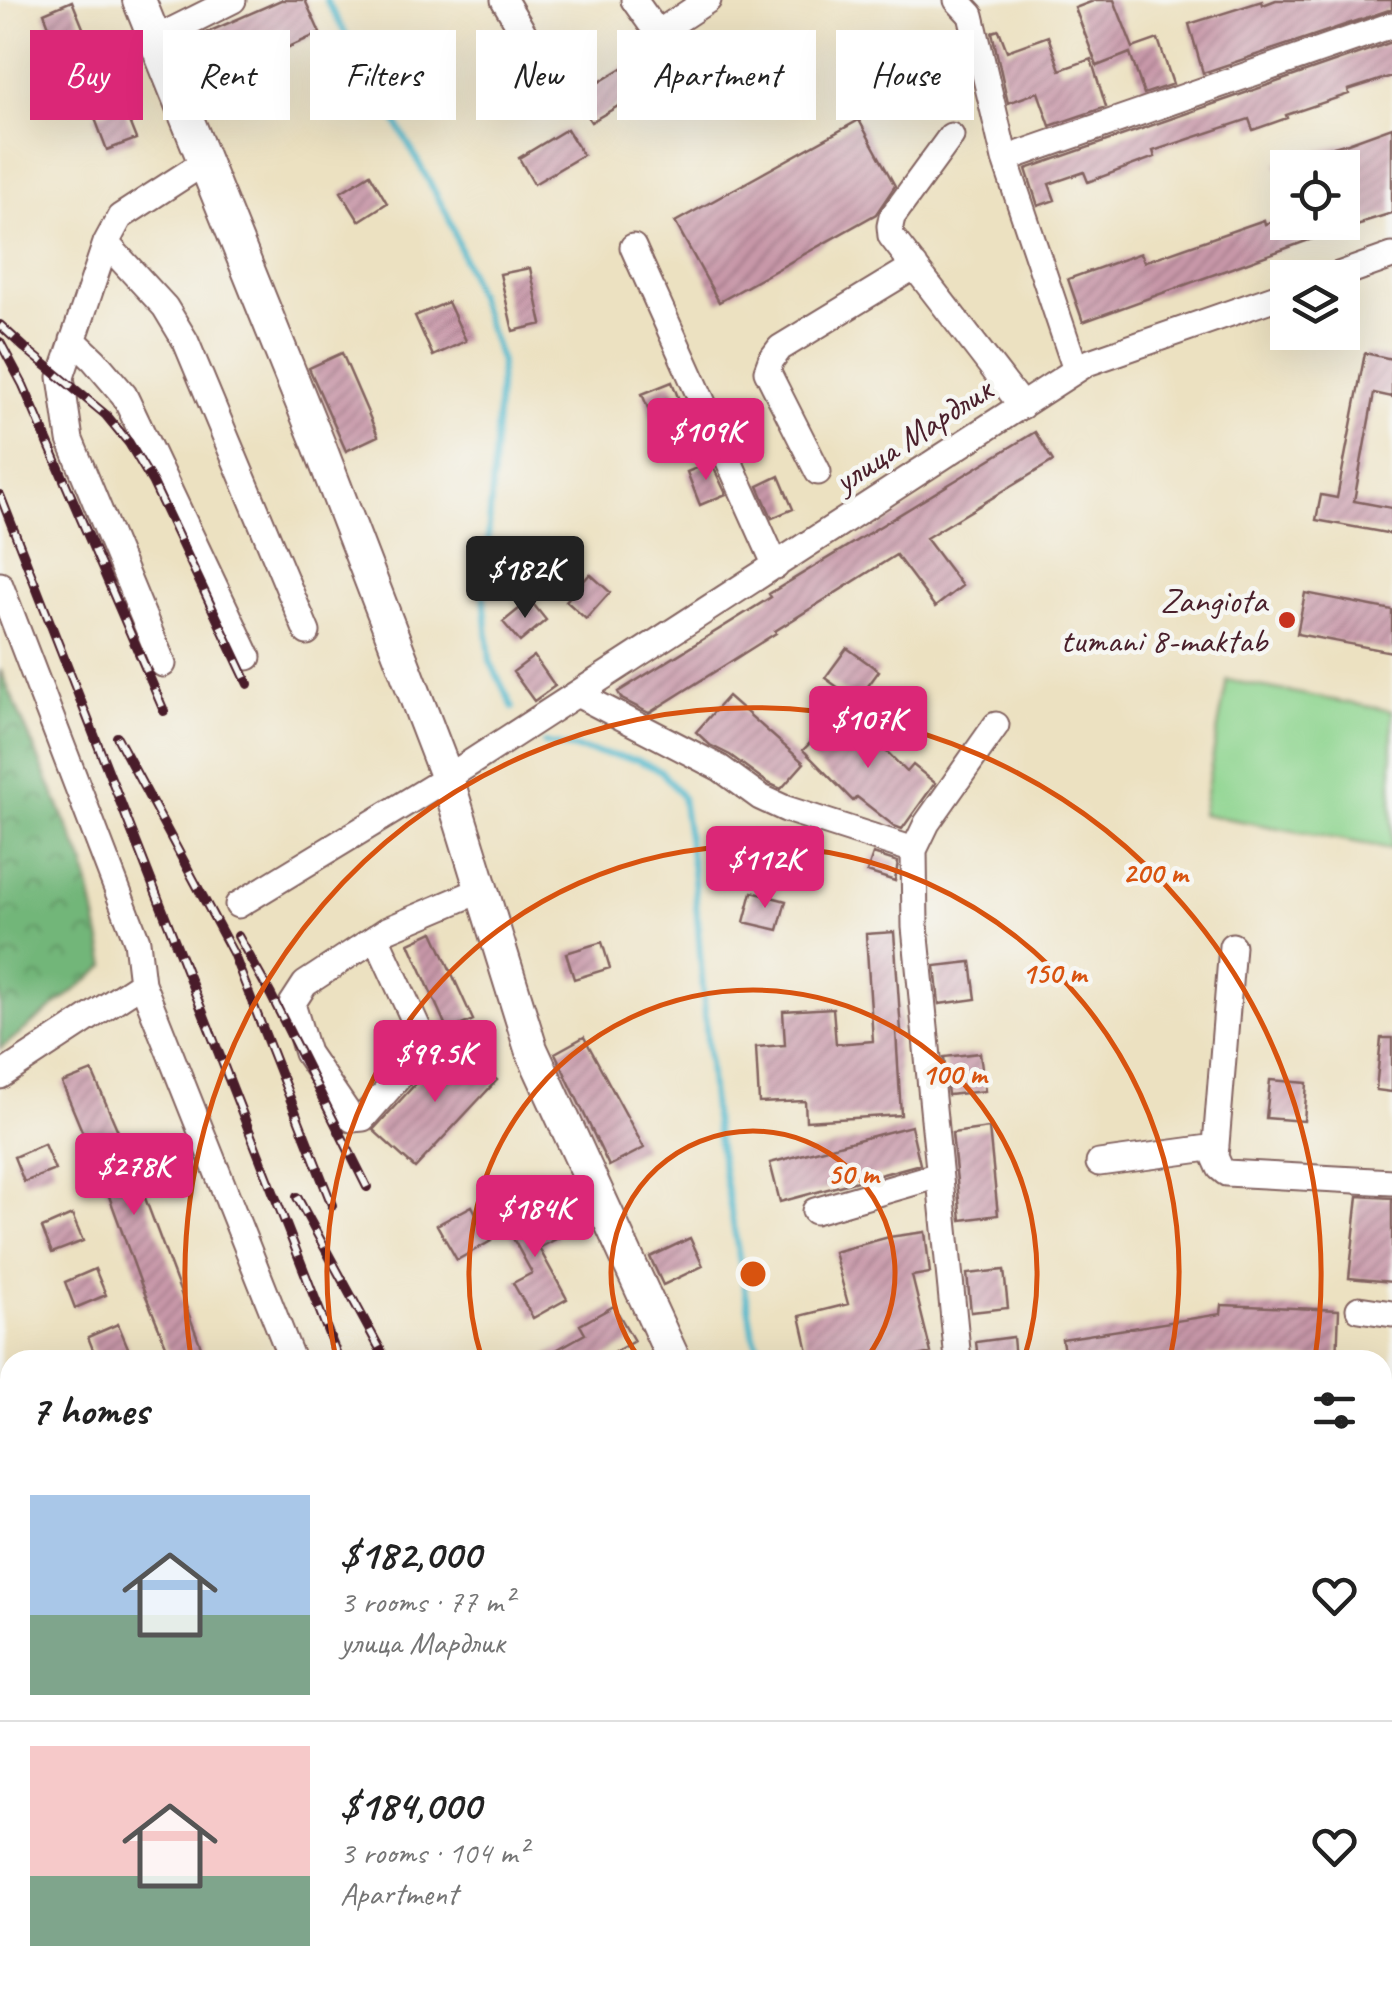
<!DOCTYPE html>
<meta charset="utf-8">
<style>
:root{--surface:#fff;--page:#f6f6f6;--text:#222;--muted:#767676;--line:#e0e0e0;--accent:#db2777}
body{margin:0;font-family:Caveat,sans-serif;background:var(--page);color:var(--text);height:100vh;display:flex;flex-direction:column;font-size:38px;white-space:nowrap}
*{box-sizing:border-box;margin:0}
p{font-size:32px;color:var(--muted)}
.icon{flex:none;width:55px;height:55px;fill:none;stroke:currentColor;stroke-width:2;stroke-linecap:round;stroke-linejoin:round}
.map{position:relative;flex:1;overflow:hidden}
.sheet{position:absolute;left:0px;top:1350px;width:1392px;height:642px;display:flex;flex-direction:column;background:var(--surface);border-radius:30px 30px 0 0;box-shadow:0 10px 40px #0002}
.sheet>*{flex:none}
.hud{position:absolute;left:30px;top:30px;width:1332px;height:90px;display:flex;gap:20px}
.buttons{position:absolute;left:1270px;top:150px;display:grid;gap:20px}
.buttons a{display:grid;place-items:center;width:90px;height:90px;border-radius:0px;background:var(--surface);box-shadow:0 10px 40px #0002;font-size:50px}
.price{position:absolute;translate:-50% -85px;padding:0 22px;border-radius:10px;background:var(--accent);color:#fff;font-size:32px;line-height:65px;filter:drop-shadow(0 2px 5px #0008)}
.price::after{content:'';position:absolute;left:50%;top:60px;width:30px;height:22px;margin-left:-15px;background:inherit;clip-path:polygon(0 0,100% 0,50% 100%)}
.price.current{background:#222;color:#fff}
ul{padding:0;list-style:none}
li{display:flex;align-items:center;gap:30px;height:250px;padding:0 30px}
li+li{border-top:2px solid var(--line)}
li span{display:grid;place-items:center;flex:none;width:280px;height:200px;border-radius:0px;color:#555}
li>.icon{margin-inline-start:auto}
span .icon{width:120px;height:120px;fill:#fffc;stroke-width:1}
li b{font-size:42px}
h2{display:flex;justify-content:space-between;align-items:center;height:120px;padding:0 30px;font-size:42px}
.tag{padding:0 35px;border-radius:0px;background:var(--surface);box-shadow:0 10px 40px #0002;font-size:35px;line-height:90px}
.tag.current{background:var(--accent);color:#fff}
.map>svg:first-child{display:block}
.forest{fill:url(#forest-crowns);stroke:#5e6a52;stroke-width:2.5}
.garden{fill:#8dd48e;stroke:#6c7a5c;stroke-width:2.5}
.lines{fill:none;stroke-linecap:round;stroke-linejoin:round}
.stream{stroke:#4db7cb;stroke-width:6}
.building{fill:url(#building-hatch)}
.minor-casing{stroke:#836360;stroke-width:29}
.major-casing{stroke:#836360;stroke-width:36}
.minor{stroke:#fff;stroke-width:25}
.major{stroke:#fff;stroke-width:32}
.rail-casing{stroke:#4a1f2b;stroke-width:10}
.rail{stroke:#f6f6f2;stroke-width:6;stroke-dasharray:19;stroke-linecap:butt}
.ring{fill:none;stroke:#d8530f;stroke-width:5}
.poi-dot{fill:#c8321e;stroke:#f6f6f2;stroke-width:4}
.labels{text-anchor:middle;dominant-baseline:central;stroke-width:9;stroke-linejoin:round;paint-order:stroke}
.street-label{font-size:35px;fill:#4a1f2b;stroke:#f6f6f2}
.poi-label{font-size:35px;fill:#4a1f2b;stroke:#f6f6f2;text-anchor:end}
.centre{fill:#d8530f;stroke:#f6f6f2;stroke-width:5}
.ring-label{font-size:30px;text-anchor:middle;font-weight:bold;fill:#d8530f;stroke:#f6f6f2;stroke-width:9;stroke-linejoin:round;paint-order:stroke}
</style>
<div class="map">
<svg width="1392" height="1992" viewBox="0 0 1392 1992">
<defs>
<pattern id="forest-crowns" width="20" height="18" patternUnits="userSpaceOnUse" patternTransform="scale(2.5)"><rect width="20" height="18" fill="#72b679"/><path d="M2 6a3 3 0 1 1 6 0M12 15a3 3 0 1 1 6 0" fill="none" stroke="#609363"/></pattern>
<pattern id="building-hatch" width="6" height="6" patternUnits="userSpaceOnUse" patternTransform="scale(2.5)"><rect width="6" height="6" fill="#c898a9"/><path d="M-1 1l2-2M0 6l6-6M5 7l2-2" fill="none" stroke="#a47b8a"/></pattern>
</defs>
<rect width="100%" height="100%" fill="#f6f6f2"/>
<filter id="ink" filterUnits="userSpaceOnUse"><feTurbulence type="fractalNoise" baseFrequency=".01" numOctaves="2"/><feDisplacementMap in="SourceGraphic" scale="20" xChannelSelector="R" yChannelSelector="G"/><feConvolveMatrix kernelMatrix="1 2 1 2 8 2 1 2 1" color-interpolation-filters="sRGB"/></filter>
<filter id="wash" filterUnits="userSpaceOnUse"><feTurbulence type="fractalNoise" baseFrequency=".0048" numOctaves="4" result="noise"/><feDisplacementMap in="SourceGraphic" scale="40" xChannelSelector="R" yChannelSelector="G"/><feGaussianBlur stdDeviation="2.25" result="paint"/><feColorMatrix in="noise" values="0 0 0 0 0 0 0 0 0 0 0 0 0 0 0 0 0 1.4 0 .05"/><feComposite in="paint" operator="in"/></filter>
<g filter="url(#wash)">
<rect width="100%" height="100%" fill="#ece1c1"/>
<path class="forest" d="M0 669 85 866 106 966 0 1049Z"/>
<path class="garden" d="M1227 680 1392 711V849L1202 814Z"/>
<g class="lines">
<path class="stream" d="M326 0 383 98 448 216 501 362 484 595 490 661 513 708
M544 743 637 760 661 771 682 797 694 879 713 1113 753 1334 765 1360
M1000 1982 1005 1992"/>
</g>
<g id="blocks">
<path class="building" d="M281 0H305L320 33 202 86 183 43Z
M1096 0H1114L1133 48 1158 39 1173 84 1144 94 1130 53 1097 66 1075 8Z
M1276 0H1392V9L1203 73 1189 24 1262 1 1263 5Z
M72 1 86 35 57 47 44 13Z
M999 30 1007 51 1048 36 1060 70 1091 59 1106 107 1050 126 1038 92 1008 103 992 32Z
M1392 42V76L1348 90 1349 94 1286 115 1287 118 1253 130 1249 119 1153 151 1155 157 1088 182 1084 172 1049 184 1055 200 1038 206 1026 169Z
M624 67 640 93 591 122 575 97Z
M122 104 136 139 107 150 94 116Z
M859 120 895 186 876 214 719 302 675 222Z
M1392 127V213L1363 222V224L1309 240 1083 322 1068 279 1141 253 1144 262 1264 220 1265 224 1288 216V222H1342V168H1277L1276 163 1348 143Z
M567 129 583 155 534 184 519 158Z
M370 174 387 203 359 221 341 192Z
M530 268 542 324 513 331 500 274Z
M448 302 466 341 433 356 415 316Z
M342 353 378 436 346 451 309 368Z
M1365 353 1392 359V397L1374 393 1354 501 1392 508V534L1316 520 1321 495 1337 498Z
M672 382 685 415 656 427 642 394Z
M749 403 763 436 740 446 725 413Z
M1035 432 1053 461 926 538 962 586 935 607 896 555 775 631 776 633 649 713 622 699 618 692 771 597 769 594Z
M711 462 726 494 700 505 687 472Z
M779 476 793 509 772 518 758 486Z
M590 574 610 592 586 619 566 601Z
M1305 593 1392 610V652L1297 634Z
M530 600 546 620 520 642 503 622Z
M847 648 879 671 857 701 825 678Z
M534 656 555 686 534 701 513 672Z
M728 696 804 763 781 789 768 783 730 755 710 745 696 732Z
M844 709 907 772 913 765 935 783 902 829 894 826 857 797 853 801 803 750Z
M873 854 898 862 895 881 867 872Z
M752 892 786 901 778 930 744 922Z
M433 932 473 1020 448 1031 409 943Z
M894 932 901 1031H896L901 1115 806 1121 805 1101 759 1103 756 1047 785 1045 783 1011 833 1008 836 1044 873 1041 866 934Z
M602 942 610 968 574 979 566 953Z
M971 962 976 999 939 1004 935 966Z
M584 1037 644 1148 609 1166 555 1053Z
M1381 1038H1392V1092L1376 1090Z
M455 1041 497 1080 415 1168 373 1130Z
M980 1053 985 1091 948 1095 944 1057Z
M92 1071 133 1166 206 1360H172L141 1284 109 1196 62 1083Z
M1270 1080 1307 1083 1304 1121 1266 1118Z
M911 1126 920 1164 780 1202 770 1163Z
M989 1128 998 1215 961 1220 952 1133Z
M44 1144 55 1170 24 1182 14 1157Z
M1358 1196 1392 1198V1282L1349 1278Z
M538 1202 558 1238 539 1248 567 1299 533 1318 513 1283 532 1273 504 1222Z
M472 1206 491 1241 457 1260 437 1225Z
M72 1215 83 1241 52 1253 42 1228Z
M925 1232 930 1273 912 1276 931 1353 900 1360H810L800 1316 848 1304 834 1252 889 1237Z
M690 1238 703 1266 663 1285 650 1257Z
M95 1269 106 1295 75 1308 65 1282Z
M1004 1270 1008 1308 971 1312 967 1274Z
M1222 1305 1339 1310 1337 1360 1206 1355 1207 1360H1065L1062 1339 1221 1314Z
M614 1306 634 1341 600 1360H538L585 1334 580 1325Z
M118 1324 129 1350 104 1360H97L88 1337Z
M1013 1337 1015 1360H978L976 1342Z"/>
</g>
</g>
<g filter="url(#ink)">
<use href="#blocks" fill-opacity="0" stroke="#836360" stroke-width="2.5"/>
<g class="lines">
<defs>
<path id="minor" d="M504 0 530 44
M634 0 654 28 661 31 708 0
M957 0 971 15 1005 159 1076 370
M155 39 233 0
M951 136 892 217 890 226 891 236 1022 406
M1005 159 1392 25
M106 243 165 307 186 342 307 632
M633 247 776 566
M1330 278 1392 256
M73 340 94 360 124 395 248 657
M818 472 767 371 771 360 780 348 915 266
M0 585 137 941 142 983 292 1360
M163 664 70 440 61 377 106 243 120 217 205 162
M577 694 720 768 760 797 786 809 914 850
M238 905 447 778 1087 363 1288 293
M376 937 422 1037 420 1053 363 1118 352 1119 307 1053 292 1004 305 984 387 930 481 890
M1232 946 1215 1157 1220 1168 1226 1173 1392 1182
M0 1076 142 983
M1099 1163 1216 1147
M815 1211 939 1175
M1359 1309 1392 1314
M958 1360 915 927 914 850 927 823 996 725
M0 1619 10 1643
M173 1982 188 1992
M529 1982 533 1992
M815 1992 829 1982"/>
<path id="major" d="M139 0 319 445 447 778 531 1049 674 1360
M928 1982 931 1992"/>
</defs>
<use href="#minor" class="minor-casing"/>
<use href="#major" class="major-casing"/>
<use href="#minor" class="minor"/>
<use href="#major" class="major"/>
<defs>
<path id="rail" d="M0 325 25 348 106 415 129 443 153 483 248 684
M0 342 23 385 164 711
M0 495 339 1360
M117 737 233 953 332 1205
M238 936 271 995 367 1187
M297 1197 386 1360
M566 1982 569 1992
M582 1982 586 1992"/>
</defs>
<use href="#rail" class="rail-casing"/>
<use href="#rail" class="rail"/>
</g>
</g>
<g class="ring">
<path d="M640 1359A142 142 0 1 1 866 1359"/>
<path d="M482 1359A284 284 0 1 1 1024 1359"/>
<path d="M336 1359A426 426 0 1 1 1170 1359"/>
<path d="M191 1358A568 568 0 1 1 1315 1358"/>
</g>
<circle class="poi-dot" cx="1287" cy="620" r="10"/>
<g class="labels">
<g class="street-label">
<text transform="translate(913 435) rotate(-33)">улица Мардлик</text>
</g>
<g class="poi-label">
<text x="1267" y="600">Zangiota<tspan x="1267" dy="40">tumani 8-maktab</tspan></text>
</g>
</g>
<circle cx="753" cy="1274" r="15" class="centre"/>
<g class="ring-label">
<text x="1155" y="883">200 m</text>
<text x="1054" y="983">150 m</text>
<text x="954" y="1084">100 m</text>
<text x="853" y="1184">50 m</text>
</g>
</svg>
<div class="buttons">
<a><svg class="icon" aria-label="locate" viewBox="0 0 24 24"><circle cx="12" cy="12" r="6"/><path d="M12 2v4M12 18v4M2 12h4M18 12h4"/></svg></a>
<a><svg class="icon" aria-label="layers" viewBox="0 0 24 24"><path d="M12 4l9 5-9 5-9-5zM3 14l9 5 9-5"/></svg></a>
</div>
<b class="price" style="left:706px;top:483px">$109K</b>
<b class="price current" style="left:525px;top:621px">$182K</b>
<b class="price" style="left:868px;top:771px">$107K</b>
<b class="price" style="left:765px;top:911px">$112K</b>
<b class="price" style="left:435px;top:1105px">$99.5K</b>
<b class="price" style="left:134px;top:1218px">$278K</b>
<b class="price" style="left:535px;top:1260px">$184K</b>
<div class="hud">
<a class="tag current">Buy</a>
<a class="tag">Rent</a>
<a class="tag">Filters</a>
<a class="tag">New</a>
<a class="tag">Apartment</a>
<a class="tag">House</a>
</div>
<section class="sheet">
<h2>7 homes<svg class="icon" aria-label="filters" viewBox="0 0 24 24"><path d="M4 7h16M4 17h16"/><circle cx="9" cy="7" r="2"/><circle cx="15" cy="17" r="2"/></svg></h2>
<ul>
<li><span style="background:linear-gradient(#a9c7e8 60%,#7fa58c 0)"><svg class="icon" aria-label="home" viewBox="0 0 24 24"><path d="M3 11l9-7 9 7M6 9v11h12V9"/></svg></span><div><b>$182,000</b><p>3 rooms · 77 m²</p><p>улица Мардлик</p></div><svg class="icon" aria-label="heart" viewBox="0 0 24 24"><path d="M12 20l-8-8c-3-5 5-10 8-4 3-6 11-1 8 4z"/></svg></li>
<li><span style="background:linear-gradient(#f6c9c9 65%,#7fa58c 0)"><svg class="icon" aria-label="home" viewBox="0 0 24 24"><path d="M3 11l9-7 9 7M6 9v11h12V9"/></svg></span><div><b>$184,000</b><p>3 rooms · 104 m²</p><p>Apartment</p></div><svg class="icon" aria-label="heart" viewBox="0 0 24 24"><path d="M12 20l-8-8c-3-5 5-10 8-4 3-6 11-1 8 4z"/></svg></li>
</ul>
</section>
</div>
